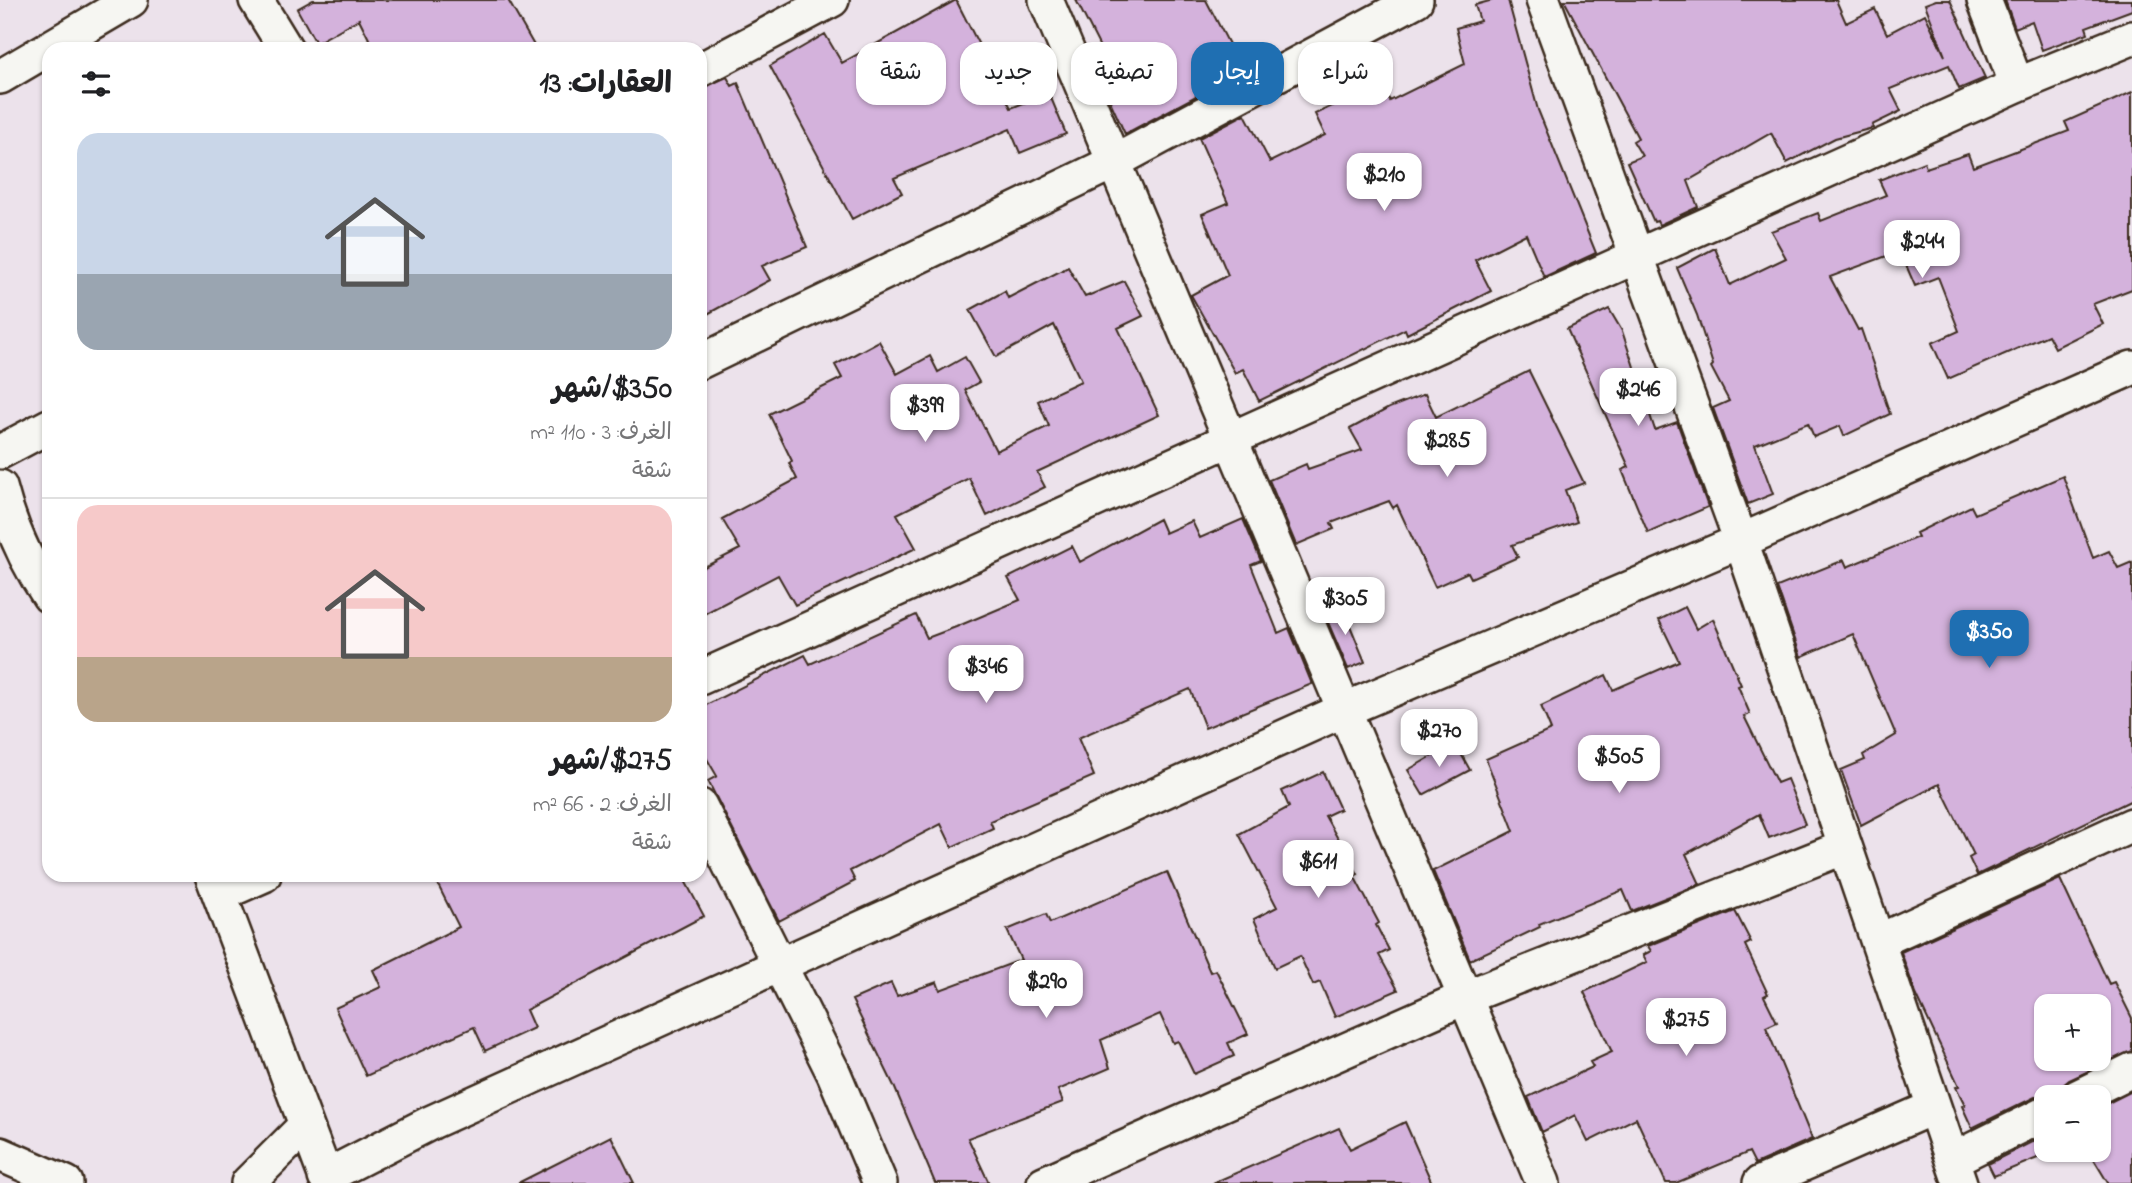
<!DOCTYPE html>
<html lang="ar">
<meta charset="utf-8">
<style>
:root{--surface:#fff;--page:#f6f6f6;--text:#202124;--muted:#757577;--line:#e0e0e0;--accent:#1f6fb2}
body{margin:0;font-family:"Indie Flower","Playpen Sans Arabic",sans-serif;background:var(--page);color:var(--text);direction:rtl;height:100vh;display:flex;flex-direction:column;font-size:26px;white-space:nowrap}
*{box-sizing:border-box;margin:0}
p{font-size:23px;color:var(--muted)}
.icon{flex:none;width:38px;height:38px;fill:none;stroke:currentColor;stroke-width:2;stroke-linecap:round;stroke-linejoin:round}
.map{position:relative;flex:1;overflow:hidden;direction:ltr}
.side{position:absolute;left:42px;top:42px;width:665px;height:840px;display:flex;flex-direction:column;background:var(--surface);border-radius:21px;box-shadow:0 2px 5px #0004;direction:rtl}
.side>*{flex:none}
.banner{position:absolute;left:728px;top:42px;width:665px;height:63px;direction:rtl;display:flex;gap:14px}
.buttons{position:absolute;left:2034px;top:994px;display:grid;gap:14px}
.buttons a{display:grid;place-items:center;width:77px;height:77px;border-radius:14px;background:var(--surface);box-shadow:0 2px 5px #0004;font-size:35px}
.price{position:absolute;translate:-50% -60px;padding:0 16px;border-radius:14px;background:#fff;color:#222;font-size:23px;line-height:46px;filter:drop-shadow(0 2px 4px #0008)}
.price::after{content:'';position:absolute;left:50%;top:42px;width:21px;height:16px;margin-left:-10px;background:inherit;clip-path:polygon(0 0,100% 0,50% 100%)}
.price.selected{background:var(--accent);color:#fff}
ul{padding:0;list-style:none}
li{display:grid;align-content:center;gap:14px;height:371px;padding:0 35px}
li+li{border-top:2px solid var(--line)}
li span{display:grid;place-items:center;height:217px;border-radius:21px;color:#555}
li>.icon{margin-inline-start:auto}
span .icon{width:126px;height:126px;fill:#fffc;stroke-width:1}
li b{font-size:30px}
h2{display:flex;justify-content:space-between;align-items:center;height:84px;padding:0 35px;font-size:30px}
.chip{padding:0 24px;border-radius:21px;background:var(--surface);box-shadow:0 2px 5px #0004;font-size:24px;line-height:63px}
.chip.selected{background:var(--accent);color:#fff}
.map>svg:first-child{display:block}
.building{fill:#d4b2dc;stroke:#3b2a1e;stroke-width:2;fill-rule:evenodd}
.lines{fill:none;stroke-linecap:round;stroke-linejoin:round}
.street-casing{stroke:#3b2a1e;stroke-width:38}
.street{stroke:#f6f6f2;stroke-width:33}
</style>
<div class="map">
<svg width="2132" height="1183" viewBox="0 0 2132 1183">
<rect width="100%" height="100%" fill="#ece2eb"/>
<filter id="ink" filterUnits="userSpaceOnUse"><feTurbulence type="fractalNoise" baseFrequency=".0143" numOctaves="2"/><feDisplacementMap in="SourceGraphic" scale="14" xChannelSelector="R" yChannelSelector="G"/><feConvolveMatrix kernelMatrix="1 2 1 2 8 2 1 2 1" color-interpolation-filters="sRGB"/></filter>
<g filter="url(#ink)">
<path class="building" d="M313 0H508L536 49H374L359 19 316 43 297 9Z
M956 0 1011 108 1049 93 1066 134 1020 153 1010 129 894 178 902 193 852 219 770 66 825 34 842 63Z
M1076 0H1206L1243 71 1125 134 1096 70 1108 63Z
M1493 0H1508L1538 110 1596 253 1544 277 1526 234 1475 260 1491 291 1407 334 1405 329 1259 401 1243 369 1235 373 1191 295 1228 275 1202 214 1228 203 1199 138 1245 114 1270 162 1325 135 1315 114 1381 83 1390 101 1465 64 1456 28 1480 21 1475 5Z
M1564 0H1836L1846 23 1875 9 1887 34 1925 14 1945 56 1925 4 1936 0H1950L1985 78 1959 89 1949 65 1890 89 1901 111 1872 125 1873 128 1835 138 1787 163 1771 133 1688 181 1698 207 1659 225 1657 221 1654 222 1627 162 1642 156 1633 141 1638 138Z
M2005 0H2132V10L2086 27 2088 33 2042 50 2032 21 2015 28Z
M727 77 732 86 738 83 807 247 762 266 770 280 700 318V89Z
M2132 92V289L2093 304 2103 324 2055 348 2048 335 1948 379 1932 343 1959 331 1938 277 1915 286 1900 251 1830 277 1858 330 1861 329 1890 414 1844 436 1840 426 1814 437 1808 423 1755 445 1773 494 1748 504 1713 408 1729 401 1711 367 1713 365 1697 315 1677 268 1715 248 1730 285 1786 258 1771 231 1818 213 1821 221 1886 195 1879 180 1924 162 1926 168 1968 154 1973 167 2069 131 2065 122Z
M1068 267 1085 297 1124 281 1143 316 1118 328 1159 415 1037 472 1045 487 987 516 969 478 897 514 916 548 795 605 778 575 700 616V569L740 549 722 519 797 479 789 463 792 461 769 414 842 378 835 365 879 341 897 374 930 356 938 372 965 357 979 382 965 390 996 451 1049 426 1038 401 1081 381 1054 325 996 357 970 310 1005 291 1008 298Z
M1609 309 1622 331 1655 430 1677 422 1708 507 1648 533 1622 470 1629 467 1567 329Z
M1529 371 1584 483 1565 490 1577 522 1512 545 1518 557 1471 578 1468 572 1435 587 1397 505 1393 508 1389 501 1331 523 1334 529 1296 545 1269 480 1306 464 1308 469 1362 450 1350 429 1389 408 1425 394 1436 417Z
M2063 476 2093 558 2109 551 2118 568 2132 562V800L1977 875 1969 858 1974 855 1939 784 1861 825 1841 770 1865 760 1863 755 1896 735 1853 634 1801 657 1777 587 1844 560 1847 567 1918 537 1916 533 1971 506 1975 514Z
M1159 519 1165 533 1192 521 1200 538 1243 519 1261 561 1251 565 1278 633 1289 628 1312 684 1205 728 1190 689 1078 738 1094 776 990 821 993 828 952 847 941 824 850 871 855 881 779 921 708 781 717 776 700 747V708L805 655 810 664 916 615 927 638 956 627 1020 600 1008 578 1072 546 1080 562Z
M1342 606 1365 662 1348 669 1324 613Z
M1685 607 1696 629 1713 619 1741 685 1738 686 1750 714 1744 716 1777 783 1787 779 1805 824 1769 838 1759 814 1686 854 1700 884 1632 911 1623 890 1539 924 1540 927 1470 960 1433 871 1514 831 1486 759 1551 730 1541 706 1606 675 1613 690 1679 661 1659 620Z
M1455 743 1470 770 1423 795 1408 770Z
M1323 772 1340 809 1325 816 1358 874 1354 876 1379 923 1376 925 1389 950 1379 955 1398 990 1335 1017 1320 982 1313 985 1300 956 1275 968 1254 919 1277 907 1239 834 1289 807 1282 791Z
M1167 872 1210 972 1216 970 1248 1034 1228 1043 1234 1056 1194 1074 1178 1041 1173 1043 1160 1014 1101 1040 1110 1068 1058 1090 1063 1102 968 1138 989 1183H935L894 1086 852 1000 891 983 897 996 937 982 940 990 1021 960 1007 930 1046 914 1050 923Z
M433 875H682L704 916 526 1010 534 1028 485 1051 474 1027 366 1076 335 1008 381 987 373 970 459 927Z
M2060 879 2109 984 2114 982 2132 1018V1051L2069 1080 2061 1087 2058 1097 2048 1094 2037 1096 1972 1128 1962 1106 1965 1105 1956 1087 1959 1086 1916 994 1901 952ZM2046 1006H2098V1059H2046Z
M1735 911 1751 942 1745 945 1768 994 1764 996 1777 1022 1766 1027 1812 1139 1755 1164 1749 1152 1676 1183H1666L1636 1118 1588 1142 1575 1115 1542 1132 1528 1097 1593 1067 1590 1062 1612 1052 1584 992 1647 962 1643 955 1651 951 1648 946Z
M2132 1091V1183H2108L2088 1150H2098V1108Z
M1405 1122 1432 1183H1213L1339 1128 1350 1149Z
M2046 1135V1150H2057L1994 1176 1988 1164Z
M611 1136 634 1183H518Z"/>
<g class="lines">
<defs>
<path id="street" d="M256 0 286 49
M1046 0 1543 1183
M1543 0 1741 541 1960 1183
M1984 0 2017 85
M700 70 832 0
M0 77 131 0
M700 362 1116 161 1416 0
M0 452 49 426
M0 487C10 526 26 562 49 596
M700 678 2017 85 2132 38
M700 806 834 1074 880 1183
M212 875 328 1183
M221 894 264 875
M1879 941 2132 825
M2077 1097 2132 1070
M0 1154 66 1183
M1952 1160 2046 1113
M325 1177 432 1122 1346 709 1741 541 2132 368
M248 1183 304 1127
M1044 1183 1466 997 1845 847
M1760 1183 1934 1107"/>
</defs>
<use href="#street" class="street-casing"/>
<use href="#street" class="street"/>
</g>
</g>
</svg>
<div class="buttons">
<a>+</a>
<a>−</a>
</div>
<b class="price" style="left:1384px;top:213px">$210</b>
<b class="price" style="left:1922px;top:280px">$244</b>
<b class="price" style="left:1638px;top:428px">$246</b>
<b class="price" style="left:925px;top:444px">$399</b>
<b class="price" style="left:1447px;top:479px">$285</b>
<b class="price" style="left:1345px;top:637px">$305</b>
<b class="price selected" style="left:1989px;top:670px">$350</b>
<b class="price" style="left:986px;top:705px">$346</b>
<b class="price" style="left:1439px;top:769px">$270</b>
<b class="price" style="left:1619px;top:795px">$505</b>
<b class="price" style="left:1318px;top:900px">$611</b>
<b class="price" style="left:1046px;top:1020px">$290</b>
<b class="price" style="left:1686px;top:1058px">$275</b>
<div class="banner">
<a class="chip">شراء</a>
<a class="chip selected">إيجار</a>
<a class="chip">تصفية</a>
<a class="chip">جديد</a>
<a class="chip">شقة</a>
</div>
<section class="side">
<h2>العقارات: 13<svg class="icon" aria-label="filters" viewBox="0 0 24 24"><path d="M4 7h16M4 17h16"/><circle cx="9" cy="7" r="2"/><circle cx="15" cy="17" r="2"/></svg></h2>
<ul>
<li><span style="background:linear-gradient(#c9d6e8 65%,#9aa5b1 0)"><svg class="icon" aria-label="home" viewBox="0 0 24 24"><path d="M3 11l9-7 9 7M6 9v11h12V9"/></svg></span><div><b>$350/شهر</b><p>الغرف: 3 · 110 m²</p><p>شقة</p></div></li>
<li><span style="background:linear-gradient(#f6c9c9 70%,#b9a48a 0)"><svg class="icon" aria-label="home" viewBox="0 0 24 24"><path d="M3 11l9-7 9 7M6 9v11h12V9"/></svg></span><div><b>$275/شهر</b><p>الغرف: 2 · 66 m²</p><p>شقة</p></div></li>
</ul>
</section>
</div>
